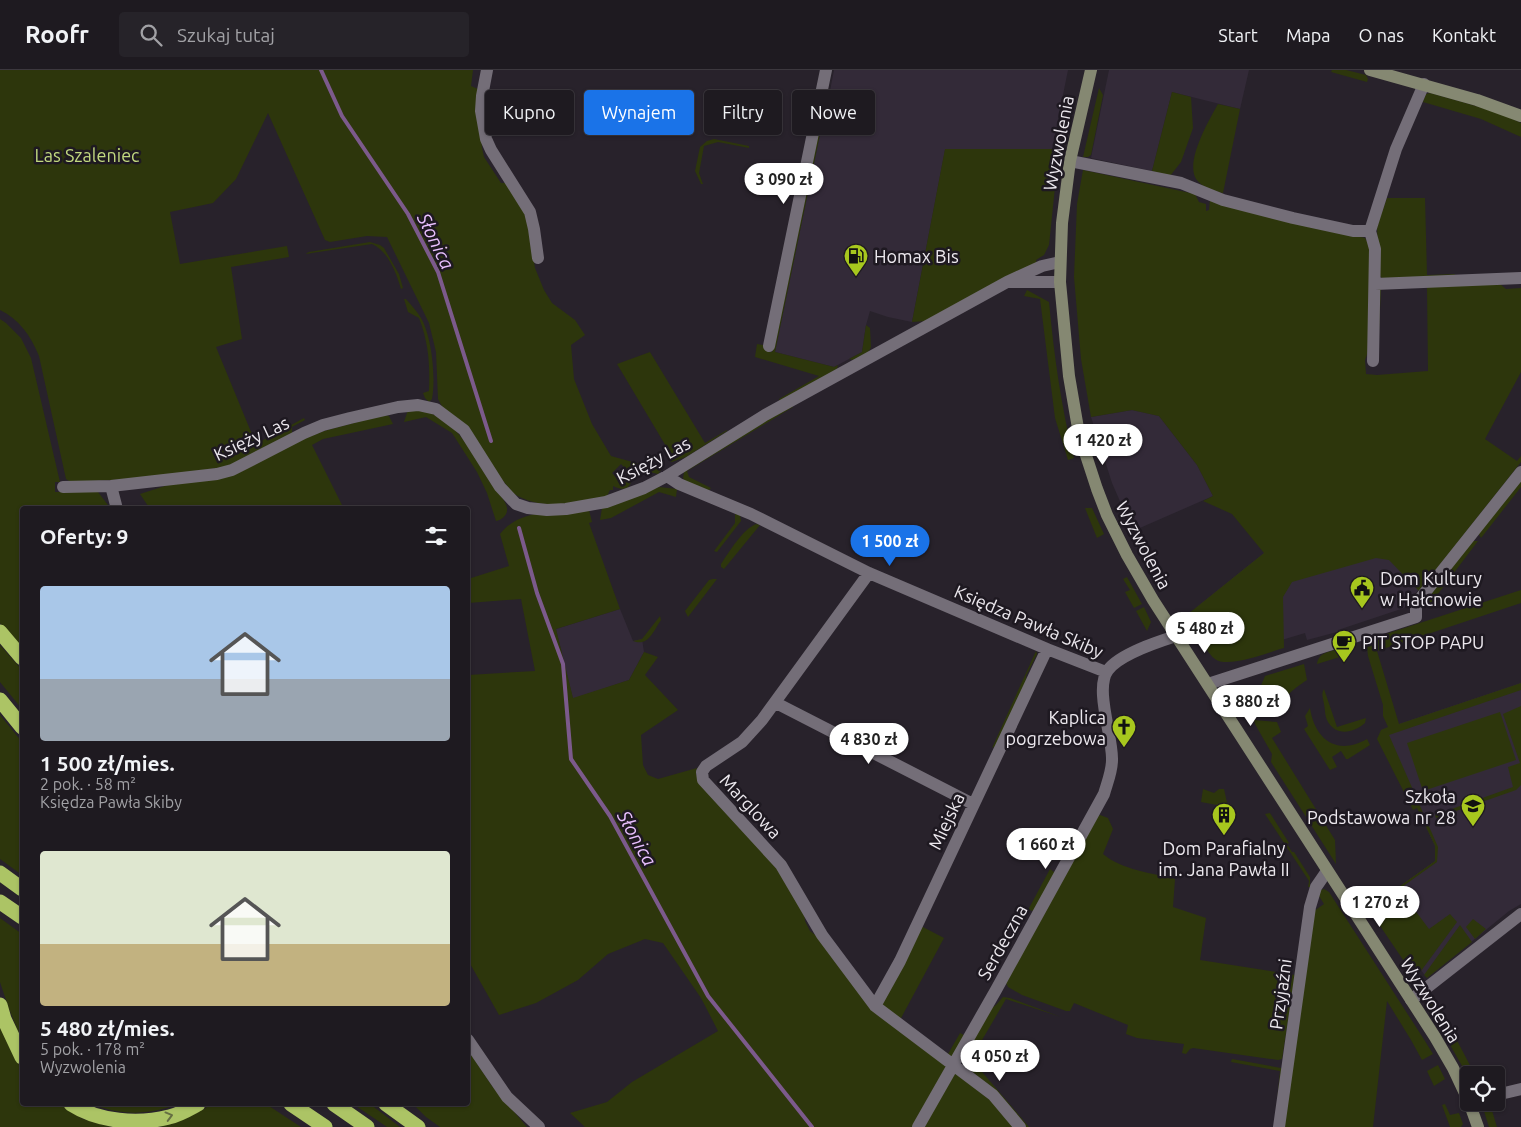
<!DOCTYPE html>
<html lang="pl">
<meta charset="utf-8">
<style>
:root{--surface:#1e1a20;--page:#262329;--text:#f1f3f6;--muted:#a1a1a5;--line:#3c383e;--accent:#1a73e8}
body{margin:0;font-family:Ubuntu,sans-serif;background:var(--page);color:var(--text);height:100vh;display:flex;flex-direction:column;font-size:19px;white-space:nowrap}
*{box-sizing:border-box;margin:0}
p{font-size:16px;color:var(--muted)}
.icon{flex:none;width:28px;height:28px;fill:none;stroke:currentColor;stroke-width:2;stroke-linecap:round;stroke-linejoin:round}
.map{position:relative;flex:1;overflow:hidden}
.details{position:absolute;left:20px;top:436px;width:450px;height:600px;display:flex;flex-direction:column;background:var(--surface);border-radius:5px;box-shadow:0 1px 4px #0004,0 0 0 1px var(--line)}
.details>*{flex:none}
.top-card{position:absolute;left:485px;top:20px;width:475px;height:45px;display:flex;gap:10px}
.controls{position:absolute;left:1460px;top:996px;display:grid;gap:10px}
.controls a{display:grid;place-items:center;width:45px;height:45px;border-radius:5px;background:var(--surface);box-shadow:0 1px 4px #0004,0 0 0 1px var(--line);font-size:25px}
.price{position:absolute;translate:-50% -42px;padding:0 11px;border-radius:18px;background:#fff;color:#222;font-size:16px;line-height:32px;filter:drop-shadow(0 1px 2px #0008)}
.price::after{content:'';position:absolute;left:50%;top:30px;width:15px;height:11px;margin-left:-8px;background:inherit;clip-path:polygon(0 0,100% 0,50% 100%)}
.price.on{background:var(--accent);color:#fff}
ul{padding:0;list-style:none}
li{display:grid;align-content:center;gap:10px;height:265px;padding:0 20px}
li span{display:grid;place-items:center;height:155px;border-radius:5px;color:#555}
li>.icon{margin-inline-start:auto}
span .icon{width:90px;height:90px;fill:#fffc;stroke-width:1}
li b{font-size:21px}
h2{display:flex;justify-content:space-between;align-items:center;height:60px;padding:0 20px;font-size:21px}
.tag{padding:0 18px;border-radius:5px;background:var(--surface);box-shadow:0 1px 4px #0004,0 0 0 1px var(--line);font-size:18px;line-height:45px}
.tag.on{background:var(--accent);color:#fff}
header{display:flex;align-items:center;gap:30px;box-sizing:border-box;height:70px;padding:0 25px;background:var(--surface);border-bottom:1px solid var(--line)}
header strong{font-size:24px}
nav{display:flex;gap:28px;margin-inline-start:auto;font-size:18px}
.search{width:350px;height:45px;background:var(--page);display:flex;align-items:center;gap:12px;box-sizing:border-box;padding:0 18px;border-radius:5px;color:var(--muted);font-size:19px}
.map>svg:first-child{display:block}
.built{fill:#332a38}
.green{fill:#2d360c}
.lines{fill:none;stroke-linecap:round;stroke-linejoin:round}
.stream{stroke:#7c5a8c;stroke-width:4}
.street{stroke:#746e78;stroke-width:12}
.secondary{stroke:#858872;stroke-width:12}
.highway{stroke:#acc465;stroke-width:15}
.oneway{stroke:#656e43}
.labels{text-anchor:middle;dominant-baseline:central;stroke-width:5;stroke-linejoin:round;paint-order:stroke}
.street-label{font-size:18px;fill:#ece8ee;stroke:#1e1921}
.park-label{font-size:18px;fill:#c1d87f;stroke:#1e1921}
.poi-label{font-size:18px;fill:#ece8ee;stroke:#1e1921;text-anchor:start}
.water-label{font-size:19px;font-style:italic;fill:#eac1ff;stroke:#1e1921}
</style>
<header>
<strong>Roofr</strong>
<div class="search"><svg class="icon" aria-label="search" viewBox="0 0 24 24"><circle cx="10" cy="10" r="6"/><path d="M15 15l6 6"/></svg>Szukaj tutaj</div>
<nav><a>Start</a><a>Mapa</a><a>O nas</a><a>Kontakt</a></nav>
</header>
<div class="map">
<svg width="1521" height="1057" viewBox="0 0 1521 1057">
<rect width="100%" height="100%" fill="#28222b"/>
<path class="built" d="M834 0H1068L1052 79 945 80 912 252 888 247 870 241 866 255 862 282 834 297 775 282 825 40 831 34 829 26Z
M1109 0H1249L1240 39 1172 22 1152 101 1091 88Z
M1132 340 1159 346 1197 395 1213 426 1133 461 1112 413 1091 347Z
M1483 438 1404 538 1338 560 1337 562 1307 570 1305 563 1239 583 1198 536 1264 483Z
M620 539 633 571 642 569 644 582 629 610 573 629 556 559Z
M1521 613V834L1509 841 1427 908 1372 836 1435 791V776L1381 660Z"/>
<path class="green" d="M0 0H473L471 16 478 19 482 78 484 87 501 113H506L526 143 535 198 544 220 552 233 575 250 585 265 571 275 574 309 592 354 611 386 661 400 658 404 637 399 630 403 621 394 612 403 620 412 628 405 632 408C630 420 623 421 613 416V420H610L606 428C575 432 541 442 513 423L443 338 438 329 436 282 429 253 387 167 367 166 330 172 325 170 268 43 236 109 213 133 170 142 180 194 287 176 289 187 231 197 242 269 216 277 256 374 304 348 305 350 292 357V363L230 396 151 408 71 412 66 409 39 286C31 266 19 249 0 240Z
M1332 0H1346L1366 5 1368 9 1367 12 1331 2Z
M1099 18 1103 25 1091 85 1088 87H1083Z
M1172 22 1191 27 1193 58 1181 92 1170 106 1152 101Z
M1430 23C1460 32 1493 39 1521 53V67L1481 49 1423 32 1426 24Z
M1218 34 1240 39 1223 123C1212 120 1197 116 1194 104 1189 85 1209 50 1218 34Z
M822 40H825L775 282 834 297 838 295 837 299 780 331 779 329 819 306 755 287 757 274 763 275 769 282H772Z
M714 69 749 76V78L718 72 704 76 699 103 703 114H701L695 101 700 77 707 71Z
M945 79H1052V83L1059 93 1055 117 1049 175 1044 185 1036 190 1037 194 926 251 912 252Z
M1083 100 1195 124 1199 132 1206 134V141L1209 140 1210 129 1291 151 1365 168 1371 178 1372 212 1370 276 1365 290 1366 304 1377 305 1428 301 1427 217 1381 219 1378 281 1376 279 1378 220 1380 216 1500 214 1506 219 1521 218V302L1485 369 1517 391 1521 386V392L1419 521 1389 490 1376 488 1292 512 1283 527 1284 578C1269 582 1228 599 1215 589 1209 585 1204 574 1199 567L1202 564 1191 548 1185 551 1183 548 1264 483 1232 444 1203 431 1213 426 1197 395 1159 346 1132 340 1091 347 1081 289 1074 207 1077 134Z
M1387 128H1425L1427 205 1455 204 1453 207 1382 208 1379 205 1377 156Z
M370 172 380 175 384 178 399 204 403 218 401 219C396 202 388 181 372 174L305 184 309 182Z
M1027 220 1049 232C1054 285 1061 336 1074 388L1068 390 1055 348 1040 229 1024 226Z
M404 229H406C411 235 417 241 421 248 432 267 436 308 432 329L429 332 425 328 423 323 429 321C430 295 429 274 419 248L408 242Z
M0 249 6 253 21 268 31 288 60 412H55V422H98L111 439H22V579L0 553Z
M866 255 870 258 871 277 869 281 854 290 849 289 862 282Z
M650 282 705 373 727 360V361L686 387 672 392 670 391 673 388 617 294Z
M792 335 793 337 687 401 689 407 711 418 708 421 685 411 683 408 684 402Z
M408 340C452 338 470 380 490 412 495 420 506 430 507 438 508 445 502 450 496 451L487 423 477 402 452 363 426 347 404 352Z
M384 345 389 346 393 354 323 369 312 375 344 439H150L140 424 168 415 225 407 306 368 324 361Z
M1521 409V417L1481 468 1478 463Z
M659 417 677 419 676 427 659 422 611 448 600 450 602 438Z
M1085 438H1092L1104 464 1097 468Z
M589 440 592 452 589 453 620 539 556 559 573 628 629 610 644 582 658 587 645 605 678 640 641 665 643 695 648 705 658 709 697 698 696 704 768 783 804 841 805 851 810 861 827 874 870 934 946 994 947 1000 914 1057H585L570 1043 607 1032 632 1012 718 961 701 928 663 873 645 869 608 884 578 910 536 933 499 945 468 890V605L535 601 521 529 468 533V509L509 496 500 464C520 438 559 442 589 440Z
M735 444 740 445 741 451 717 482 714 481 735 453Z
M756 454 760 455 724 499 721 497V494C729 482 743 459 756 454Z
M1472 471H1478L1431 533 1425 535 1424 533Z
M1127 507 1142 534 1134 538 1125 522 1130 520 1123 509Z
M713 509H717L688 547 685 541 709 510Z
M1521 520V533L1377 581 1399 654 1521 613V620L1389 665 1438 777 1437 792 1399 819 1429 859 1450 844 1457 852 1421 901 1412 903 1374 847 1377 842 1372 836 1435 791V776L1417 738 1413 740 1377 669 1381 660 1388 657 1383 646V635L1368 586 1367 577 1369 572 1383 565Z
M1144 537 1151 552 1147 561 1136 541Z
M660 546 661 550C653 562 648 577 633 571L642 569Z
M0 575 22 600V639L0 612Z
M1339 579H1341L1343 586 1317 594C1319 582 1329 582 1339 579Z
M1036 581 1037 584 1026 606 1027 612 997 675 992 678Z
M1304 594 1307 610C1292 620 1281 628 1278 646L1254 642 1257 625 1265 606Z
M1324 619 1337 657 1366 648 1365 653C1354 663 1335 667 1327 650 1325 646 1325 639 1324 634 1323 628 1321 624 1324 619Z
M1521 636V715L1516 720 1436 748 1435 745 1513 717 1508 697 1520 693 1503 644Z
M1310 638C1315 670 1337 686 1367 669L1370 675 1348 689H1346L1341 681 1332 687 1337 697 1330 700 1304 659 1308 656 1305 646Z
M1500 642 1516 690 1423 721 1407 673Z
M0 645 22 672V805L0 789Z
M1254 650 1277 652 1281 662 1272 668 1335 770 1336 794 1271 692 1272 684 1255 654Z
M1203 719 1214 723 1219 719H1224L1228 737 1201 732Z
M979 729H982L921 856 944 868 900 950 948 984 960 963 966 966 956 984 950 988 883 938 881 934Z
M1270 743 1289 773 1287 774 1292 782H1294L1310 807V817H1308L1309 811 1265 744Z
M1100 745 1108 748 1113 759 1103 784C1122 800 1152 803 1175 809L1173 837 1206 848 1200 890 1295 905 1282 989 1278 990 1193 978 1190 979 1186 984 1182 983 1184 974 1137 968 1126 964 1128 955 1074 933 1070 941H1066L1022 925 1008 917 1006 913 1097 747Z
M1050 799 1055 803 1034 841 1028 840Z
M1324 819 1329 822 1425 971 1433 984 1422 990 1411 970 1387 931 1373 1057H1283L1314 841 1324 834 1319 826 1321 820Z
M0 848 22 864V970L9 939 0 912Z
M1473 849 1486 859 1475 869 1466 857Z
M1460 855 1472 872 1427 908 1424 905Z
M1433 925 1448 954 1440 957C1434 947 1425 937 1433 925Z
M1003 927 1010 928 1061 947 1006 929 971 989 1029 1057H1026L989 1015 965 996 961 988 989 940 996 935Z
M0 955 15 989 22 999V1034H59L83 1049 112 1057H0Z
M1449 955 1475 1005H1469V1008L1441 959Z
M468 980 492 1016 527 1057H440L426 1047 413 1034H468Z
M1232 989 1281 998 1282 999 1277 1031 1280 1001 1231 992Z
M1438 995 1445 1009 1434 1016 1427 1001Z
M955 1003 994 1033 1014 1057H922Z
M1496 1032 1490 1034 1497 1057H1489L1483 1038 1487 1033Z
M91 1034H179C147 1045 123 1046 91 1034Z
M211 1034H266L301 1057H160L204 1039Z
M353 1034H370L400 1057H387Z
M1445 1034 1450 1045 1459 1043 1463 1054 1461 1057H1450L1442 1035Z"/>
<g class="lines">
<path class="stream" d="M321 0 342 46 408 144 438 202 491 371
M519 458 537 523 563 594 571 689 610 746 708 926 812 1057"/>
<path class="street" d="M487 0 482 26 481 41 486 69 491 80 530 142 534 159 538 188
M1070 91 1181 113 1223 130 1293 148 1353 161H1370L1396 79 1424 14
M1370 161 1375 179 1373 291
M1009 212H1060
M1375 214 1521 208
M769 276 826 0
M667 406 679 414 751 444 869 503 1047 579 1106 602
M111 416 117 439
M63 417 111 416 217 404 232 400 304 363 323 355 350 348 398 337 418 335 436 339 464 360 500 417 516 434 528 438 547 440 566 439 606 432 644 418 667 406 765 345 1007 212 1042 196 1060 192
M869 503 762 650 742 672 706 696 702 702 703 710 781 795 822 865 875 936 993 1025 1020 1057
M1208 614 1416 547V537L1419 530 1521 402
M776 633 973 734
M1411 930 1521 844
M875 936 900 891 1047 579
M468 970 507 1027 539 1057
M1496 1025 1521 1019
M918 1057 996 920 1104 724C1107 713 1112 702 1112 690 1113 667 1094 618 1108 600 1120 584 1157 572 1176 566
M1279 1057 1310 837 1316 817 1327 801"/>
<path class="secondary" d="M1091 0 1070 91 1062 153 1060 212 1069 306 1079 364 1097 419 1107 445 1127 485 1153 530 1435 967 1453 998 1469 1032
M1370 0 1477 30 1521 46
M1469 1032 1478 1057"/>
<path class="highway" d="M0 562 22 588
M0 630 22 657
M0 803 22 819
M0 832 22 847
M0 935 4 949 22 987
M71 1034C99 1052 138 1055 169 1047 179 1045 189 1039 198 1034
M291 1034 325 1057
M334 1034 367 1057
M386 1034 418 1057"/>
</g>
<defs><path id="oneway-chevron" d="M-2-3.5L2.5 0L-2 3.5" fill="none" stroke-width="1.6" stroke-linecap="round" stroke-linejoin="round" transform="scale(1.25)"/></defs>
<use class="oneway" href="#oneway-chevron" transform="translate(169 1046) rotate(-15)"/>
<defs>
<symbol id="fuel-pin" viewBox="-11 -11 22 30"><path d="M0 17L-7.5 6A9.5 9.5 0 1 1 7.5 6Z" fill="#a7c71e" stroke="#1e1921"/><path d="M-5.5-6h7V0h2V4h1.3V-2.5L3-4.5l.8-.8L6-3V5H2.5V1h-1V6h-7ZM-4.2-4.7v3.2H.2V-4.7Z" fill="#111"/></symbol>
<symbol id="civic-pin" viewBox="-11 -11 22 30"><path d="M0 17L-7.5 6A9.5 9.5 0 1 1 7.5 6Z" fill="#a7c71e" stroke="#1e1921"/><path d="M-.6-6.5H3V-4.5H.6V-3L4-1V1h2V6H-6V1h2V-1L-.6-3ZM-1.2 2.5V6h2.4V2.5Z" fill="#111"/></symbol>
<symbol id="cafe-pin" viewBox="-11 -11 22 30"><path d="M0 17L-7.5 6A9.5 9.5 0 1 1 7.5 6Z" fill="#a7c71e" stroke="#1e1921"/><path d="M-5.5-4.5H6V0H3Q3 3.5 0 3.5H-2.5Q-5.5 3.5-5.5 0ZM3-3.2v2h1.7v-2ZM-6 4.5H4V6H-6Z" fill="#111"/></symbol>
<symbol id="church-pin" viewBox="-11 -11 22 30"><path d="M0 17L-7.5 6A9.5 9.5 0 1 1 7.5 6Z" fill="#a7c71e" stroke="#1e1921"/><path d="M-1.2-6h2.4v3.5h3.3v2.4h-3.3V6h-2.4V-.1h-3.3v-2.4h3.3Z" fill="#111"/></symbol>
<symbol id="school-pin" viewBox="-11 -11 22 30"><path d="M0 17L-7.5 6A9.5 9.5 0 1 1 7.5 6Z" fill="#a7c71e" stroke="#1e1921"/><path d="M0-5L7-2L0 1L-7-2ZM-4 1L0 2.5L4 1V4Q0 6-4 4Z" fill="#111"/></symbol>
<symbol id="building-pin" viewBox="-11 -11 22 30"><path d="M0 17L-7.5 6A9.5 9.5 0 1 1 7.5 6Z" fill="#a7c71e" stroke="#1e1921"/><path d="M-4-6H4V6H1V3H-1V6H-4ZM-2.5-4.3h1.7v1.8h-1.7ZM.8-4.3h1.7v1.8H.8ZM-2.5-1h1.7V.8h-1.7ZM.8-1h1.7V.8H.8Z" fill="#111"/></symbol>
</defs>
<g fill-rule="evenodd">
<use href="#fuel-pin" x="842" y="172" width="28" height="38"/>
<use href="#civic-pin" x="1348" y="504" width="28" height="38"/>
<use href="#cafe-pin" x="1330" y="558" width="28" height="38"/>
<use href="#church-pin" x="1110" y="643" width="28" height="38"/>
<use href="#school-pin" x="1459" y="722" width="28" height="38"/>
<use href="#building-pin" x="1210" y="731" width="28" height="38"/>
</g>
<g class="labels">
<g class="street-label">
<text transform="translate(1058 73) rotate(-79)">Wyzwolenia</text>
<text transform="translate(251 368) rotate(-25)">Księży Las</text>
<text transform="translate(653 390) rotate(-28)">Księży Las</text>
<text transform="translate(1144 475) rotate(62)">Wyzwolenia</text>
<text transform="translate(1029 551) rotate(23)">Księdza Pawła Skiby</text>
<text transform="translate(751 736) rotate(47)">Marglowa</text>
<text transform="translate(946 751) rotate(-65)">Miejska</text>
<text transform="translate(1002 872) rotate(-61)">Serdeczna</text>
<text transform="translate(1280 924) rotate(-82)">Przyjaźni</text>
<text transform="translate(1431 930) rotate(58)">Wyzwolenia</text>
</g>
<g class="park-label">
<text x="87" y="85">Las Szaleniec</text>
</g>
<g class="poi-label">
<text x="874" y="186">Homax Bis</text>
<text x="1380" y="508">Dom Kultury<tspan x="1380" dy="21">w Hałcnowie</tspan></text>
<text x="1362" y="572">PIT STOP PAPU</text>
<text x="1106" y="647" text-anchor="end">Kaplica<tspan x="1106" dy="21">pogrzebowa</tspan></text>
<text x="1456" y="726" text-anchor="end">Szkoła<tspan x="1456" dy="21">Podstawowa nr 28</tspan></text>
<text x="1224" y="778" text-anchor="middle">Dom Parafialny<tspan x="1224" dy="21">im. Jana Pawła II</tspan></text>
</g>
<g class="water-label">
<text transform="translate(436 171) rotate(64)">Słonica</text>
<text transform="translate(637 768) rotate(61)">Słonica</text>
</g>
</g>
</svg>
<div class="controls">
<a><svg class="icon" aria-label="locate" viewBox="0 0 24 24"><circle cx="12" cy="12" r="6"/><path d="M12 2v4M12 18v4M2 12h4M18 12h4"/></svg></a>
</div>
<b class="price" style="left:784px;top:135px">3 090 zł</b>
<b class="price" style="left:1103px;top:396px">1 420 zł</b>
<b class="price on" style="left:890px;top:497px">1 500 zł</b>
<b class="price" style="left:1205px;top:584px">5 480 zł</b>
<b class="price" style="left:1251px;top:657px">3 880 zł</b>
<b class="price" style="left:869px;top:695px">4 830 zł</b>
<b class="price" style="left:1046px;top:800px">1 660 zł</b>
<b class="price" style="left:1380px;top:858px">1 270 zł</b>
<b class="price" style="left:1000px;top:1012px">4 050 zł</b>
<div class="top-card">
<a class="tag">Kupno</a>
<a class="tag on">Wynajem</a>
<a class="tag">Filtry</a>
<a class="tag">Nowe</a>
</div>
<section class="details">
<h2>Oferty: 9<svg class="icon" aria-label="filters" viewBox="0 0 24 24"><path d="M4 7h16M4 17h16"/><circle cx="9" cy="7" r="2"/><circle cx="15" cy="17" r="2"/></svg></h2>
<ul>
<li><span style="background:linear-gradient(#a9c7e8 60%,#9aa5b1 0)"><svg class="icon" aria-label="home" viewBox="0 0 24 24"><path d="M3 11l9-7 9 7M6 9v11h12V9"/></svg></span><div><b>1 500 zł/mies.</b><p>2 pok. · 58 m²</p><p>Księdza Pawła Skiby</p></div></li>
<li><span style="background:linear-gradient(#dfe7d0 60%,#c2b280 0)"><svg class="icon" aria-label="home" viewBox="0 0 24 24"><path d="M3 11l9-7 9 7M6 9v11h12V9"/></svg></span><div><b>5 480 zł/mies.</b><p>5 pok. · 178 m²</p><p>Wyzwolenia</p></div></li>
</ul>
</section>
</div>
